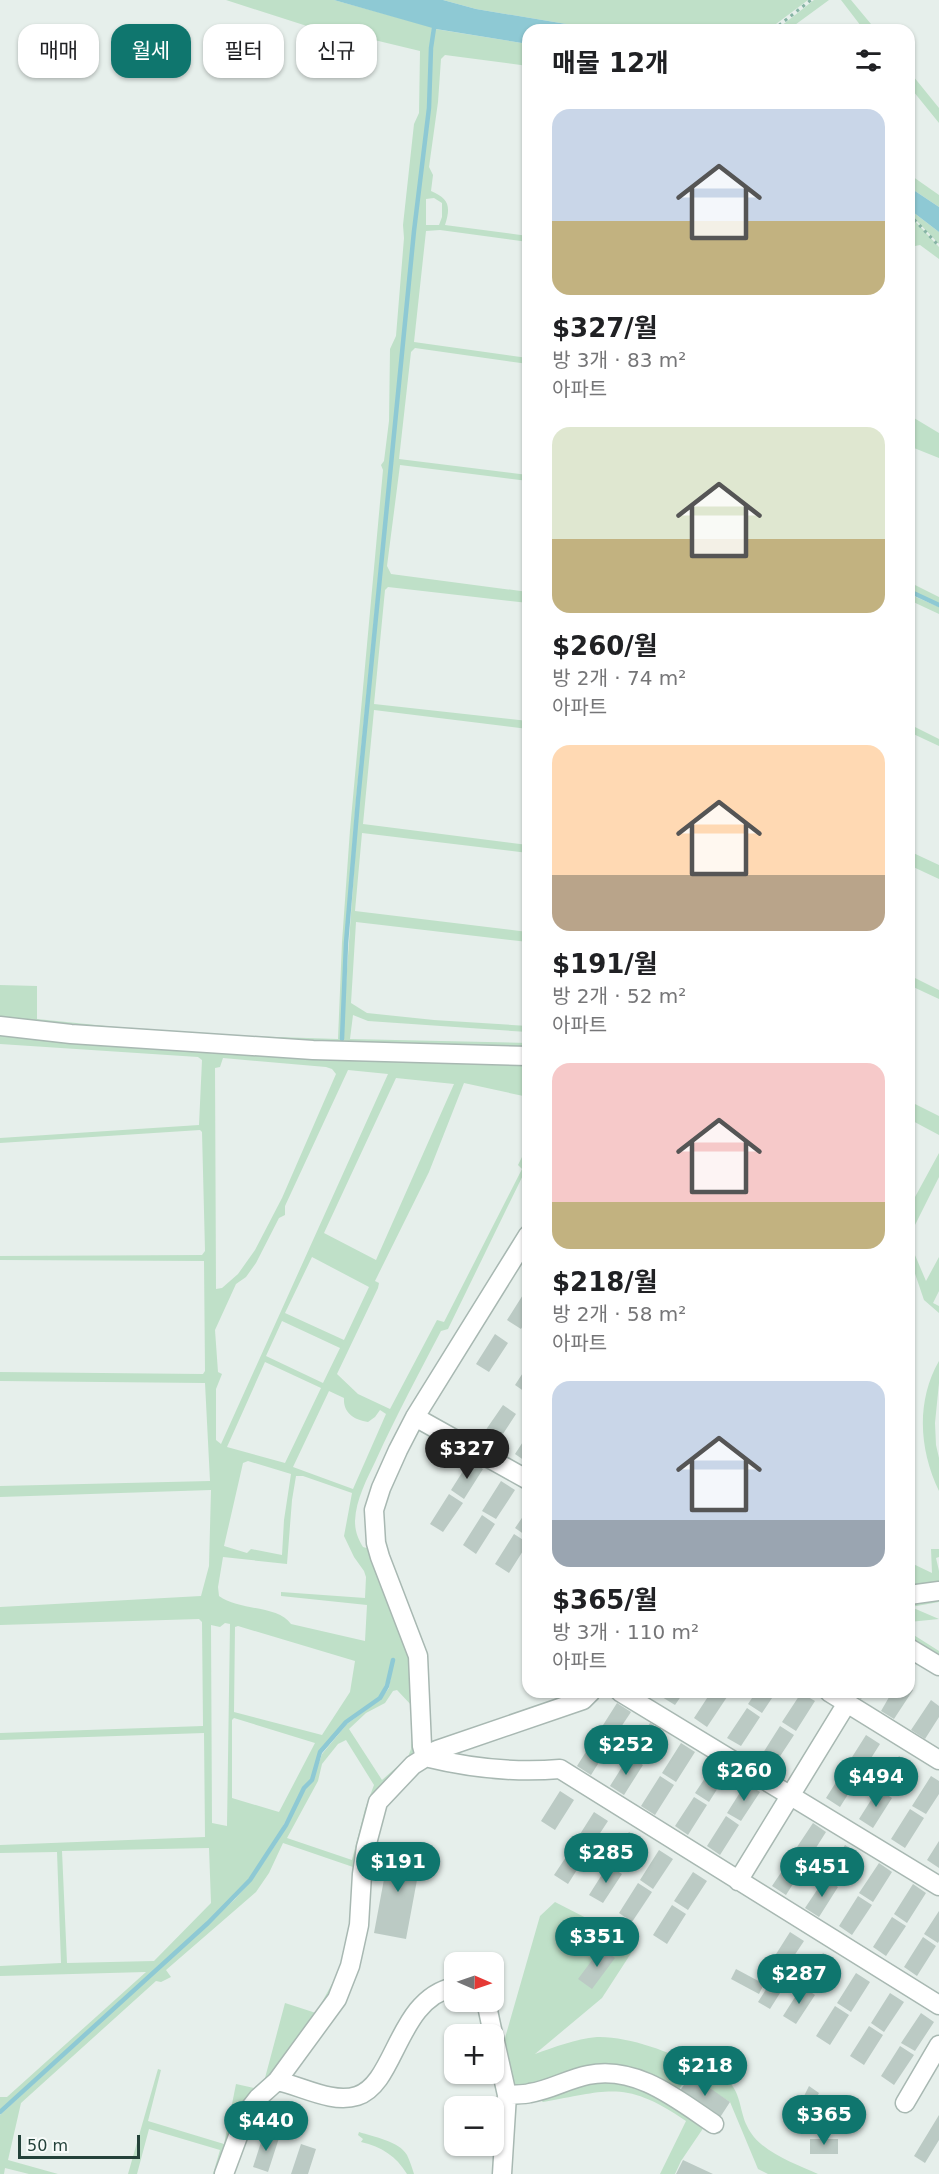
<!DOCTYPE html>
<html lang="ko">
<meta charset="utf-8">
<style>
:root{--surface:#fff;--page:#f6f6f6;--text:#202124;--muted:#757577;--accent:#0f766e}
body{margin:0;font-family:"DejaVu Sans","Noto Sans KR",sans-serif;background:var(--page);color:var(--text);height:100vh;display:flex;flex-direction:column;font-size:22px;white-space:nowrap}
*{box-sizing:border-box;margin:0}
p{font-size:20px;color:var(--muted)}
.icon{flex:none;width:33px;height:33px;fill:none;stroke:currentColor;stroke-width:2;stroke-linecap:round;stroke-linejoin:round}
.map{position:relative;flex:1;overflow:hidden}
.sheet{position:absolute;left:522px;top:24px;width:393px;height:1674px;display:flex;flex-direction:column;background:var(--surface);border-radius:18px;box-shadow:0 2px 4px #0004}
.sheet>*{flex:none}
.banner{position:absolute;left:18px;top:24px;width:414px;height:54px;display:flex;gap:12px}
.needle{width:39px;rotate:92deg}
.tools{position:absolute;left:444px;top:1952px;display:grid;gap:12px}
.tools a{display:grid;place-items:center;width:60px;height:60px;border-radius:12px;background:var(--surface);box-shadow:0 2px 4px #0004;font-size:30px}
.scale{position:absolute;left:18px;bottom:15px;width:122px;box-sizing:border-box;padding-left:6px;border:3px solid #24423a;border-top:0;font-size:16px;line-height:21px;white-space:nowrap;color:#24423a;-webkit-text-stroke:4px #f7fbf9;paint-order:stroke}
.price{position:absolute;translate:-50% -51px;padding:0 14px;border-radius:21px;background:var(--accent);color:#fff;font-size:20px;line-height:39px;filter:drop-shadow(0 2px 3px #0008)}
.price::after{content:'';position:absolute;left:50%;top:36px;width:18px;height:14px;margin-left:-9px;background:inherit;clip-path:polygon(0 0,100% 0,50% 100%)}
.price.selected{background:#222;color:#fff}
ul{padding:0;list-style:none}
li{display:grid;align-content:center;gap:12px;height:318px;padding:0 30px}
li span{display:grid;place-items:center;height:186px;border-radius:18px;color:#555}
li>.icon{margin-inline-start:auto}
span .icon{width:108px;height:108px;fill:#fffc;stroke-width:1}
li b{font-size:26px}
h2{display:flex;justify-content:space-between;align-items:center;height:72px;padding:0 30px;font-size:26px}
.pill{padding:0 21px;border-radius:18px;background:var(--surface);box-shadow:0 2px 4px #0004;font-size:21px;line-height:54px}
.pill.selected{background:var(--accent);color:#fff}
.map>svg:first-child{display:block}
.green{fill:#bfe0c8;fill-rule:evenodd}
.water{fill:#8ec9d4}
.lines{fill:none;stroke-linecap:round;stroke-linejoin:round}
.stream{stroke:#8ec9d4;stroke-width:4.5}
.building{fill:#bbcac4}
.minor-casing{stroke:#a8b8b2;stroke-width:21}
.path{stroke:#86b3a5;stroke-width:3;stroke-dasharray:3 4.5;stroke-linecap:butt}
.minor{stroke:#fff;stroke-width:18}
</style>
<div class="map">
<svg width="939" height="2174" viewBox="0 0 939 2174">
<rect width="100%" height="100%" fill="#e6efeb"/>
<path class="green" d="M226 0H334L432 27 428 108 413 231 356 800 345 943 342 1041 359 800 415 231 430 108 432 48 435 29 528 44V66L445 55 441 59 438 102 429 167 433 175 431 191C449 199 451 206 445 225L528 236V242L440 230 426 231 414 342 528 358V364L415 348 411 352 399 459 528 475V481L400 465 387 566 391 574 528 592V603L388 587 385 590 374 704 528 721V729L374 710 363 824 528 845V853L362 833 355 911 528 932V942L356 922 351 1003 367 1013 434 1020 528 1026V1032L368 1021 353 1015 350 1039 528 1043V1052L342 1045 0 1021V985L37 986V1019L155 1031 243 1036 338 1039 342 942 350 830 383 470 381 465 384 461 389 421 390 349 396 336 404 238 403 225 414 124 419 113 420 51 337 31 310 27ZM434 198 442 203V217L439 225H426V199Z
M443 0H808L768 30H602L476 9Z
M814 0H829L788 30H776Z
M841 0H851L876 30H864Z
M909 71 939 108V123L909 86Z
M909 174 939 195V207L909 187Z
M909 209 939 232V244L909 213Z
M909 217 916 222 939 247V259L920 245 915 246 912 253 909 300Z
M909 415 939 433V458L909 446Z
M909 582 939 597V604L909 590Z
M909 594 939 607V614L909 600Z
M909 724 939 739V746L909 732Z
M909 851 939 865V879L909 865Z
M909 975 939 990V999L909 985Z
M0 1034 528 1065V1097L464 1083 429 1172 375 1281 379 1283 378 1288 337 1374 358 1394 390 1409 437 1320 444 1322 522 1169 518 1165 528 1145V1155L525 1162 527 1167 448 1329 441 1331C419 1373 396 1416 376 1460 367 1479 356 1499 355 1521 355 1531 358 1539 363 1547L374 1550 414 1656 415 1757 385 1783 339 1982 275 2072 221 2174H213L220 2150 149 2129 137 2174H128L158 2069 161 2070 148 2121 224 2144 236 2084 254 2088 265 2078 285 2003 316 2013 339 1971 346 1942 351 1916 353 1867 283 1843 269 1873 256 1892 166 1970 171 1977 161 1982 156 1981 21 2103 8 2160 58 2174H29L5 2168 4 2174H0V2115L235 1899 251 1881 278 1841 305 1789 313 1780 322 1754 347 1724 381 1699 389 1688 394 1659H392L390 1675 379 1697 345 1722 319 1752 311 1779 303 1788 276 1839 249 1879 207 1922 0 2111V2097H7L146 1972 0 1976V1966L61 1963 57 1852 0 1853V1845L205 1837 204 1733 0 1740V1733L203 1726 202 1622 199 1619 0 1625V1607L201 1596 209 1566 211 1490 0 1497V1486L210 1481 205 1383 0 1381V1372L203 1374 205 1371 204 1261 0 1260V1256L202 1255 205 1251 202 1132 200 1130 0 1143V1138L199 1125 202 1060 198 1057 0 1044ZM223 1058 326 1067 332 1069 336 1074 282 1198 255 1250 238 1274 222 1288 216 1289 215 1068 220 1067ZM348 1070 388 1074 221 1444 216 1440V1389L222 1374 218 1372 215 1330 236 1284 246 1277 256 1263 279 1218 285 1215V1206ZM396 1078 454 1084 376 1260 324 1233ZM312 1257 369 1287 344 1340 285 1313ZM282 1321 340 1348 323 1383 266 1356ZM265 1362 321 1388 285 1463 227 1447ZM329 1391 344 1398C343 1413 354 1420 368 1422L375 1417 380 1410 386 1414 353 1489 293 1467ZM248 1461 291 1474 284 1520 282 1555 251 1549 247 1553 224 1546 243 1463ZM296 1476H303L352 1493 344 1536 354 1557 364 1571 366 1577 365 1598 281 1592V1596L367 1605 365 1641 291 1624C278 1605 239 1611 219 1596L218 1587 223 1557 287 1564 292 1500ZM225 1623 230 1624 227 1826 212 1823 211 1625 220 1627ZM238 1626 355 1661 350 1692 322 1735 234 1712 235 1627ZM397 1690 413 1707 411 1749 408 1757 382 1780 349 1729 366 1713 385 1703 393 1691ZM234 1718 315 1743 279 1812 232 1798V1720ZM346 1740 374 1785 365 1809 352 1860 287 1838 318 1781 322 1764 338 1744ZM209 1848 211 1903 154 1961 67 1963 62 1851Z
M909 1101 939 1116V1135L909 1119Z
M939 1153V1177L909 1237V1208Z
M909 1241 926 1281 939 1257V1291L933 1303 939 1306V1313L924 1300 909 1256Z
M939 1361V1383L935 1423 936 1445 939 1458V1491C919 1450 916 1401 939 1361Z
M931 1549H939V1557L936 1558 939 1571V1587L909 1592V1562L932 1573Z
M939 1594V1602L911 1607 939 1619 909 1622V1600Z
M909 1632 939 1651V1661L909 1643Z
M555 1902 637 1944 602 1998 535 2054C555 2047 575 2039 597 2037 628 2036 670 2052 698 2066 708 2071 723 2075 730 2083 741 2095 740 2112 747 2126 759 2152 794 2163 818 2174H768L758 2169 730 2102 688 2075 677 2093 649 2077 518 2087 510 2083 501 2052 540 1916Z
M614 2079 654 2092 704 2127 681 2161 675 2174H660L686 2121C626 2080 610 2090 543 2102L535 2096Z
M359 2132C374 2137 399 2141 407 2155 410 2161 412 2168 414 2174H407C396 2156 382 2147 361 2142L363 2139 358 2135Z"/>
<path class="water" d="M334 0H443L476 9 602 30H528V44L436 29Z
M909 187 939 207V232L909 209Z"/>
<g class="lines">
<path class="stream" d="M909 591 939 605
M342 1039 346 943 358 800 414 231 429 108 431 48 434 28
M0 2112 208 1923 250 1880 286 1825 304 1788 312 1780 320 1752 346 1722 380 1698 387 1686 393 1660"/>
</g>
<path class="building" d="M526 1290 528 1318 521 1329 507 1320Z
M495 1334 508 1343 489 1372 476 1364Z
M528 1365V1394L515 1385Z
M503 1405 516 1414 497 1443 483 1434Z
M528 1434V1463L515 1454Z
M470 1460 483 1469 464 1499 451 1490Z
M501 1481 515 1490 496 1519 482 1511Z
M449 1494 463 1503 443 1532 430 1524Z
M528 1509V1537L515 1528Z
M482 1515 495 1524 476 1554 463 1545Z
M514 1534 528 1543 509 1573 495 1564Z
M909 1687 913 1690 894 1719 881 1711 892 1692H909Z
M665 1692H684L675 1705 662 1697Z
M711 1692H718L727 1697 707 1727 694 1718Z
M756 1692H776L762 1713 748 1704Z
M850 1692H866L861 1699Z
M801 1693 815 1701 796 1731 782 1722Z
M931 1700 939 1706V1717L925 1739 911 1730Z
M617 1703 631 1712 611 1742 598 1733Z
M747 1708 760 1717 741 1746 727 1738Z
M650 1723 664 1732 645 1762 631 1753Z
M780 1726 794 1735 775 1764 761 1756Z
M866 1735 880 1744 861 1774 847 1765Z
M596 1736 610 1745 591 1775 577 1766Z
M681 1743 695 1752 676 1782 662 1773Z
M629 1756 643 1765 624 1795 610 1786Z
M899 1756 913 1765 894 1795 880 1786Z
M715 1763 728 1772 709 1802 695 1793Z
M845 1768 859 1777 840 1807 826 1798Z
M660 1776 674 1785 655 1815 641 1806Z
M931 1776 939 1781V1794L926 1814 912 1806Z
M746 1783 760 1792 741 1821 727 1813Z
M878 1789 892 1798 873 1828 859 1819Z
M560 1791 574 1800 555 1830 541 1821Z
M694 1797 707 1805 688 1835 675 1826Z
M910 1809 924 1818 905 1848 891 1839Z
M594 1812 608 1821 589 1850 575 1842Z
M726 1816 739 1825 720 1855 707 1846Z
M813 1823 826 1832 807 1862 793 1853Z
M629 1832 643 1840 624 1870 610 1861Z
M939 1841V1868L927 1860Z
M574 1845 587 1854 568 1884 554 1875Z
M845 1845 859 1854 840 1884 826 1875Z
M390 1847 422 1853 406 1939 374 1933Z
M659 1850 673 1859 653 1889 640 1880Z
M792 1856 805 1865 786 1895 772 1886Z
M879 1863 892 1872 873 1902 859 1893Z
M608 1865 622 1874 603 1903 589 1895Z
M693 1872 707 1881 688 1910 674 1901Z
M825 1878 838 1887 819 1917 805 1908Z
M638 1883 652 1892 632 1922 619 1913Z
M913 1884 926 1893 907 1923 894 1914Z
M858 1896 872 1905 852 1935 839 1926Z
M672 1905 686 1914 667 1944 653 1935Z
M939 1911V1941L938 1943 924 1934Z
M892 1917 906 1926 886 1956 873 1947Z
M790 1932 804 1941 784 1971 771 1962Z
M923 1937 936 1946 917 1976 904 1967Z
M601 1948 615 1958 592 1989 578 1979Z
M823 1953 836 1961 817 1991 803 1982Z
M736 1969 764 1984 759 1994 731 1979Z
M856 1973 870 1982 851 2012 837 2003Z
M775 1975 787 1982 770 2009 758 2002Z
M802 1986 815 1995 796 2024 783 2016Z
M890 1993 904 2002 884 2032 871 2023Z
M835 2006 849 2015 830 2045 816 2036Z
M921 2013 934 2022 915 2051 901 2043Z
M869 2026 883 2035 864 2065 850 2056Z
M900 2046 914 2055 894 2085 881 2076Z
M691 2075 730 2102 719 2119 679 2092Z
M809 2086 819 2093 814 2102 804 2096Z
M939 2115V2140L925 2163 914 2156Z
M264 2133 279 2138 268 2172 253 2167Z
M810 2139H838V2154H810Z
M301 2144 316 2149 308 2174H291Z
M683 2160 713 2174H676Z"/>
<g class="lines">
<defs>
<path id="minor" d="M0 1026 71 1034 313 1050 528 1056
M528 1235 415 1417 398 1450 381 1488 374 1510 376 1543 380 1557 418 1656 422 1746 425 1757C470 1768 515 1773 560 1769L939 2005
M415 1417 528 1480
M909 1595 939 1591
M909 1648 939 1666
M620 1692 939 1886
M829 1692 939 1760
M738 1881 847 1703
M486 2001 493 2034
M494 2037 507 2095 502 2174
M277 2081C302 2086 332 2104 357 2096 396 2084 397 1999 454 1987
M507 2095C514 2094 523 2095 530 2093 550 2090 568 2079 588 2075 636 2065 677 2099 714 2124
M905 2103 939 2045
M224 2174 247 2112 258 2098 277 2081 337 1999 350 1966 354 1948 359 1925 362 1874 366 1847 378 1802 413 1765 437 1750 583 1700 591 1692"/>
</defs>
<use href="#minor" class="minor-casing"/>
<path class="path" d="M773 30 811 0
M909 214 939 246"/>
<use href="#minor" class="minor"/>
</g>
</svg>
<div class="tools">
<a><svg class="needle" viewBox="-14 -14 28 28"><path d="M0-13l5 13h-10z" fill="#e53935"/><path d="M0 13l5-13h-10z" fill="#757577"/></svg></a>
<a>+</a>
<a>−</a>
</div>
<div class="scale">50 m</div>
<b class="price selected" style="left:467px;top:1480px">$327</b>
<b class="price" style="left:626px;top:1776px">$252</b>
<b class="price" style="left:744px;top:1802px">$260</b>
<b class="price" style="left:876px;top:1808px">$494</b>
<b class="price" style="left:606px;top:1884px">$285</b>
<b class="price" style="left:398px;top:1893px">$191</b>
<b class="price" style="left:822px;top:1898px">$451</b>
<b class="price" style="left:597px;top:1968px">$351</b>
<b class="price" style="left:799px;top:2005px">$287</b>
<b class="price" style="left:705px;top:2097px">$218</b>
<b class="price" style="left:824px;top:2146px">$365</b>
<b class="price" style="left:266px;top:2152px">$440</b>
<div class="banner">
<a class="pill">매매</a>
<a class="pill selected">월세</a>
<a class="pill">필터</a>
<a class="pill">신규</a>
</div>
<section class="sheet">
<h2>매물 12개<svg class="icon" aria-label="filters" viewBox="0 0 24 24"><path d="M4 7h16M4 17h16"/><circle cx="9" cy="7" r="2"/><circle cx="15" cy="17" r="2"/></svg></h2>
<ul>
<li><span style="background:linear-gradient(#c9d6e8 60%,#c2b280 0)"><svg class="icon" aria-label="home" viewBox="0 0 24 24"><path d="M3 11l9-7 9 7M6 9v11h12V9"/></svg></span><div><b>$327/월</b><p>방 3개 · 83 m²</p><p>아파트</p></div></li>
<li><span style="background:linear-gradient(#dfe7d0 60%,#c2b280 0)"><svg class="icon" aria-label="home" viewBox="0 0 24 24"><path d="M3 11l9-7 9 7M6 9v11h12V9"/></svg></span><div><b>$260/월</b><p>방 2개 · 74 m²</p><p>아파트</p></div></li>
<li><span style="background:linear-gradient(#ffd9b3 70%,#b9a48a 0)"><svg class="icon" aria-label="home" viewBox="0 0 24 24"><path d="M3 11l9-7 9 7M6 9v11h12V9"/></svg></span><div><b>$191/월</b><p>방 2개 · 52 m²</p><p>아파트</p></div></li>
<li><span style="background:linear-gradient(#f6c9c9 75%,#c2b280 0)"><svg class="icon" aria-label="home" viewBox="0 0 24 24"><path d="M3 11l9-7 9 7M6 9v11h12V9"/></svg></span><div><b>$218/월</b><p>방 2개 · 58 m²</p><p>아파트</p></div></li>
<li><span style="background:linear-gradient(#c9d6e8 75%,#9aa5b1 0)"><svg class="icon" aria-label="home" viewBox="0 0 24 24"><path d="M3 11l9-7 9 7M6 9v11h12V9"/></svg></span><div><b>$365/월</b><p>방 3개 · 110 m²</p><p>아파트</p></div></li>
</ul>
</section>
</div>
